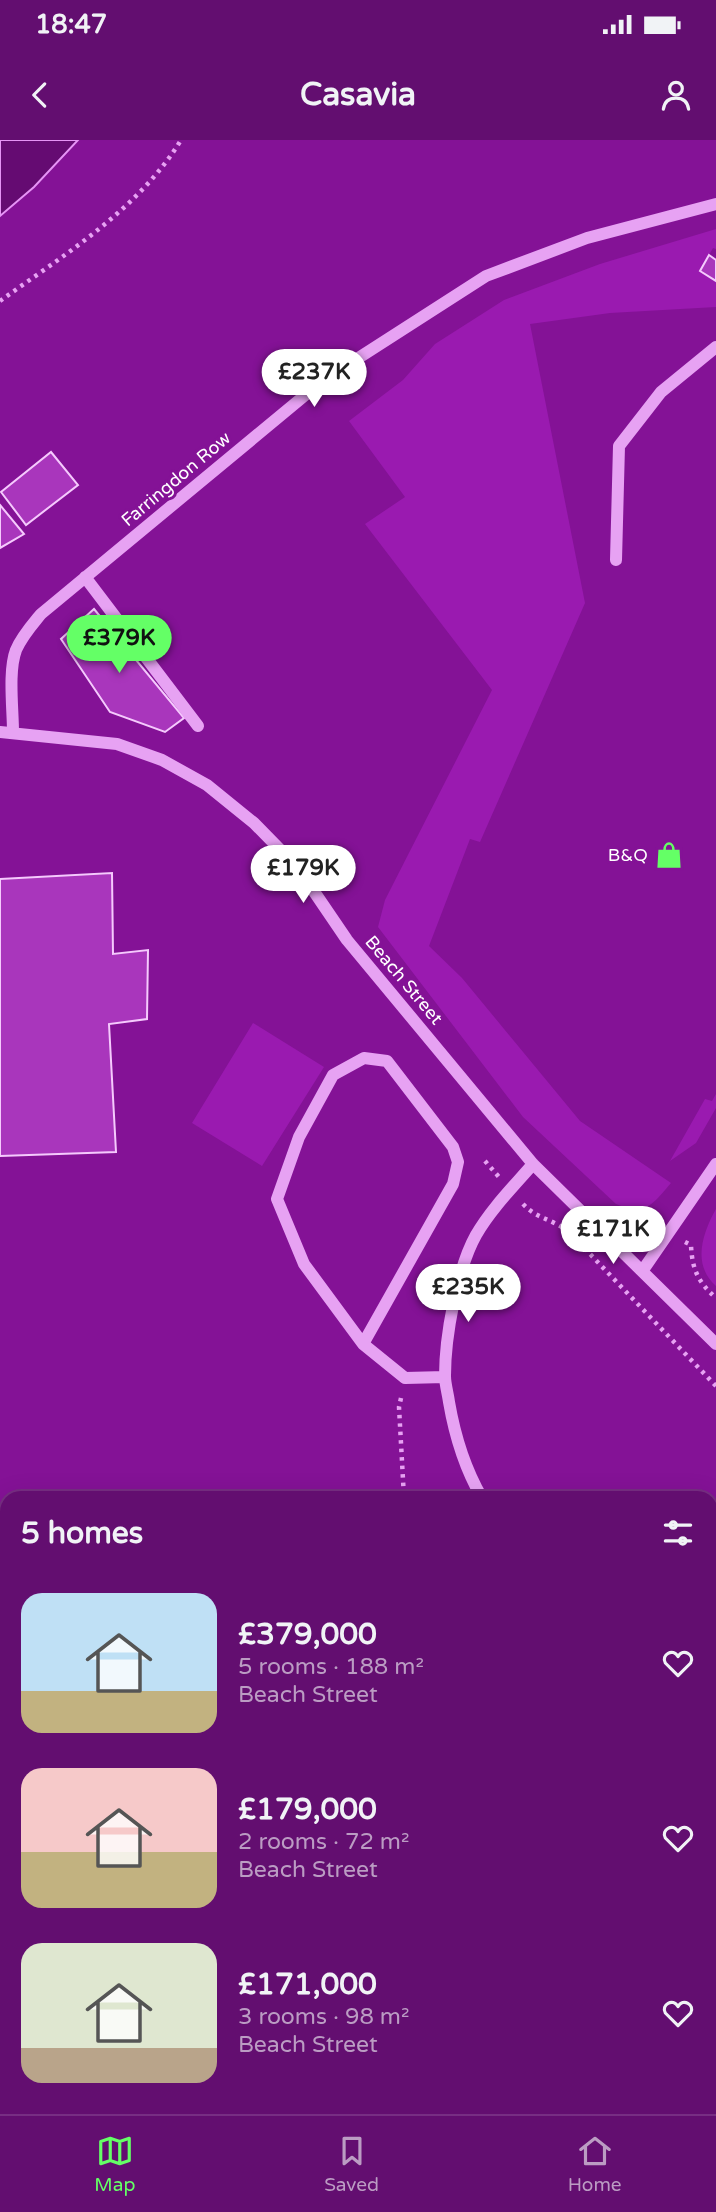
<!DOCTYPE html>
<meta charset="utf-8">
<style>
:root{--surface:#630e70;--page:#6c1c78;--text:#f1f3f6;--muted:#bb9cc3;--line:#772e83;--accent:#64ff66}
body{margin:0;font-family:"Varela Round",sans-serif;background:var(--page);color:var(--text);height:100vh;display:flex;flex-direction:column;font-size:26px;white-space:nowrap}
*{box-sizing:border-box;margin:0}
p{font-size:23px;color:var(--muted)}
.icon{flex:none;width:38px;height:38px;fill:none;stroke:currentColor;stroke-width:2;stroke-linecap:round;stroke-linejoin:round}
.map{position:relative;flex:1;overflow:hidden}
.side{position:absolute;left:0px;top:1351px;width:718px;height:623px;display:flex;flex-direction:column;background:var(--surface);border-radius:21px 21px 0 0;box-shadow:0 7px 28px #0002,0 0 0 2px var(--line)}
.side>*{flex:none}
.price{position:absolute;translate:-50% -60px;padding:0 16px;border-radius:24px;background:#fff;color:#222;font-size:23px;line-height:46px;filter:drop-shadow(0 2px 4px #0008)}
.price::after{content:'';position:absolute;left:50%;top:42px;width:21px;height:16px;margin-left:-10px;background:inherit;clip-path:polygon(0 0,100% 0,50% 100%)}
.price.active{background:var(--accent);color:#111}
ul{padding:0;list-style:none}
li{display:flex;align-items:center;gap:21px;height:175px;padding:0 21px}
li span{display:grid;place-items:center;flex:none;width:196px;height:140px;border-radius:21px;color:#555}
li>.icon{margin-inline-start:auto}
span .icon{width:84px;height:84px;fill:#fffc;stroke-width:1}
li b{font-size:30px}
h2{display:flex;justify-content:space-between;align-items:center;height:84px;padding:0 21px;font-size:30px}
.status{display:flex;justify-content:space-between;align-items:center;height:49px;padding:0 35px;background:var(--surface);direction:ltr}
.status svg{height:19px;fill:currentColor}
header{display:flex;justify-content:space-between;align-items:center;height:91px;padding:0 21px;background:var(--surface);font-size:32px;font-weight:700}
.dock{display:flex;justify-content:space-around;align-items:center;height:98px;border-top:2px solid var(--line);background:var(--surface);font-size:19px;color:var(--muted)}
.dock a{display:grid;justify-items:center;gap:4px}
.dock .active{color:var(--accent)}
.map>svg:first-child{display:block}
.green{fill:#9a1ab0}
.water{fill:#650b72;stroke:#e694f6;stroke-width:2}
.building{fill:#a936bc;stroke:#f5cafd;stroke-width:2}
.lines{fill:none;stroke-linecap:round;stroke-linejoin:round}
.path{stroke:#e7a2f3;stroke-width:4.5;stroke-dasharray:3.5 5;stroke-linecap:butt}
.minor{stroke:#e7a2f3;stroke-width:12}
.major{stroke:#feeeff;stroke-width:18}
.highway{stroke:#fff;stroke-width:21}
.labels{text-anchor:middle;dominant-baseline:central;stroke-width:6;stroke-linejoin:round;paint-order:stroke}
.street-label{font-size:18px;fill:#fff;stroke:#841296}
.poi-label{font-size:18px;fill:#fff;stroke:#841296;text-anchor:end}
</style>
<div class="status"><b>18:47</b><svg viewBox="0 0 49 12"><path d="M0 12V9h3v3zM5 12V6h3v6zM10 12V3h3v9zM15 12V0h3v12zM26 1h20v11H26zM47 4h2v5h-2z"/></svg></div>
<header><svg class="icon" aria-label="back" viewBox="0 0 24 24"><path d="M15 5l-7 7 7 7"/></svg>Casavia<svg class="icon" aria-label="person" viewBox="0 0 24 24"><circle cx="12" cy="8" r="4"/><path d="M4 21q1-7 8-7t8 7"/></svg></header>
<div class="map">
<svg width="716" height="1974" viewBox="0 0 716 1974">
<rect width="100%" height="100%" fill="#841296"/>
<path class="green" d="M716 89V109L713 108 700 131 716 141V167L610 173 530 184 585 463 480 702 470 699 429 806 462 838 580 981 671 1043C653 1064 645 1077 616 1064L523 977 378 787 385 760 492 550 365 384 405 357 349 281 403 240 435 204 504 160 600 124Z
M253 883 324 927 262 1026 192 983Z
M716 954V968L696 1003 670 1021 705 959 712 961Z
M716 1069V1146C692 1125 702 1094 716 1069Z"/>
<path class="water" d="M0 0H78L34 47 0 76Z"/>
<path class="building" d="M709 115 716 120V141L700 131Z
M51 312 78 345 26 385 1 352Z
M0 365 24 394 0 408Z
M94 469 184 578 165 592 110 572 61 499Z
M112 733 113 814 148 810 147 879 109 884 116 1012 0 1016V739Z"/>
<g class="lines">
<path class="path" d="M0 161C64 115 139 69 181 0
M485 1021 499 1037
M523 1064C538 1080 552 1078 570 1093L716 1246
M642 1076 654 1083
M685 1102 691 1105C692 1129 698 1142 716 1158
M401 1258 399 1267 404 1358
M0 1523 7 1522
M710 1697 716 1693
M258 1974 267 1967"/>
<path class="minor" d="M616 420 619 306 661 252 716 207
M85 437 198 586
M0 592 117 604 162 620 207 645 254 683 298 728 347 800 533 1024 716 1204
M13 592C13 569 8 531 16 510 22 496 32 485 41 474L321 242 486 136 587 98 716 64
M643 1130 716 1024
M363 1204 453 1044 458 1022 453 1007 387 921 364 918 333 935 299 997 277 1059 304 1124 363 1204 405 1238 445 1237
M482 1358C464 1327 455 1297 449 1262 448 1254 445 1244 445 1236 445 1197 457 1129 476 1095 491 1069 513 1047 533 1024
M710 1540 716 1544
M710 1591 716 1594
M710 1627 716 1617
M710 1838 716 1845
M710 1903 716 1906"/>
<path class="major" d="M710 1783 716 1787"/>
<path class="highway" d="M710 1735 716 1731
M710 1815 716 1811
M300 1974 311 1967
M428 1974 442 1967"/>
</g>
<defs>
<symbol id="shop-bare" viewBox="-9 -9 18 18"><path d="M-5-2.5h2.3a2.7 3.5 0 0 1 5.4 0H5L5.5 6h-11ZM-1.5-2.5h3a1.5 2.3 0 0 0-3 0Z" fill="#64ff66" stroke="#841296" stroke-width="2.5" paint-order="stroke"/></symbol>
</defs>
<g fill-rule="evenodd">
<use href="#shop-bare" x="650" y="696" width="38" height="38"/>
</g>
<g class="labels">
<g class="street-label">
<text transform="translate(176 339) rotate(-40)">Farringdon Row</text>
<text transform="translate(404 840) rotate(50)">Beach Street</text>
</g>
<g class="poi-label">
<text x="648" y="715">B&amp;Q</text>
</g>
</g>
</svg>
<b class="price" style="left:314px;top:269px">£237K</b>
<b class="price active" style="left:119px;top:535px">£379K</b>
<b class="price" style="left:303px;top:765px">£179K</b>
<b class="price" style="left:613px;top:1126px">£171K</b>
<b class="price" style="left:468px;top:1184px">£235K</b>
<section class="side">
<h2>5 homes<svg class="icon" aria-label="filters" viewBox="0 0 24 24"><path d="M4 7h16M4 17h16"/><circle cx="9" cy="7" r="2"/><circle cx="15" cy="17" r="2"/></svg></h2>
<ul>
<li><span style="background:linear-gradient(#bfe0f5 70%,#c2b280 0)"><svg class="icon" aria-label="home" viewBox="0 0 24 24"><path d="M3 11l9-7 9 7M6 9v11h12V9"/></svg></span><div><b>£379,000</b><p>5 rooms · 188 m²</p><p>Beach Street</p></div><svg class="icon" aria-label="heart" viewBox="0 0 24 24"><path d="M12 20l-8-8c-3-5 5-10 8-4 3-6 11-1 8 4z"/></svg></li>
<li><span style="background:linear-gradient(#f6c9c9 60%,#c2b280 0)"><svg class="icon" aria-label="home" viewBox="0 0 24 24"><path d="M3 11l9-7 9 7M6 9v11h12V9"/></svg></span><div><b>£179,000</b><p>2 rooms · 72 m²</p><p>Beach Street</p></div><svg class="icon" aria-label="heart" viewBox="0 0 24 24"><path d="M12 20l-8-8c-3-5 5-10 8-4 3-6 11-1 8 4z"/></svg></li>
<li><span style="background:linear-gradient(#dfe7d0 75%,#b9a48a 0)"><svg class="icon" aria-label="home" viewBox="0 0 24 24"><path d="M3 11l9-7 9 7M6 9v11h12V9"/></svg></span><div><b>£171,000</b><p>3 rooms · 98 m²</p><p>Beach Street</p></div><svg class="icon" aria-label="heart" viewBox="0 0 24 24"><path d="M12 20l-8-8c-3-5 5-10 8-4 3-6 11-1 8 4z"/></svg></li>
</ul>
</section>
</div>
<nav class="dock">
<a class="active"><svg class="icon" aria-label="map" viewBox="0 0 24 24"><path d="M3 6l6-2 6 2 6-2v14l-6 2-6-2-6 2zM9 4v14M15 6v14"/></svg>Map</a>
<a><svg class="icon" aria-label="saved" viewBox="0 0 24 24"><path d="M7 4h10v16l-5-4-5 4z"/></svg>Saved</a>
<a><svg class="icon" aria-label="home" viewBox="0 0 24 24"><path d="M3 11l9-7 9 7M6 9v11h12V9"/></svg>Home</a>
</nav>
